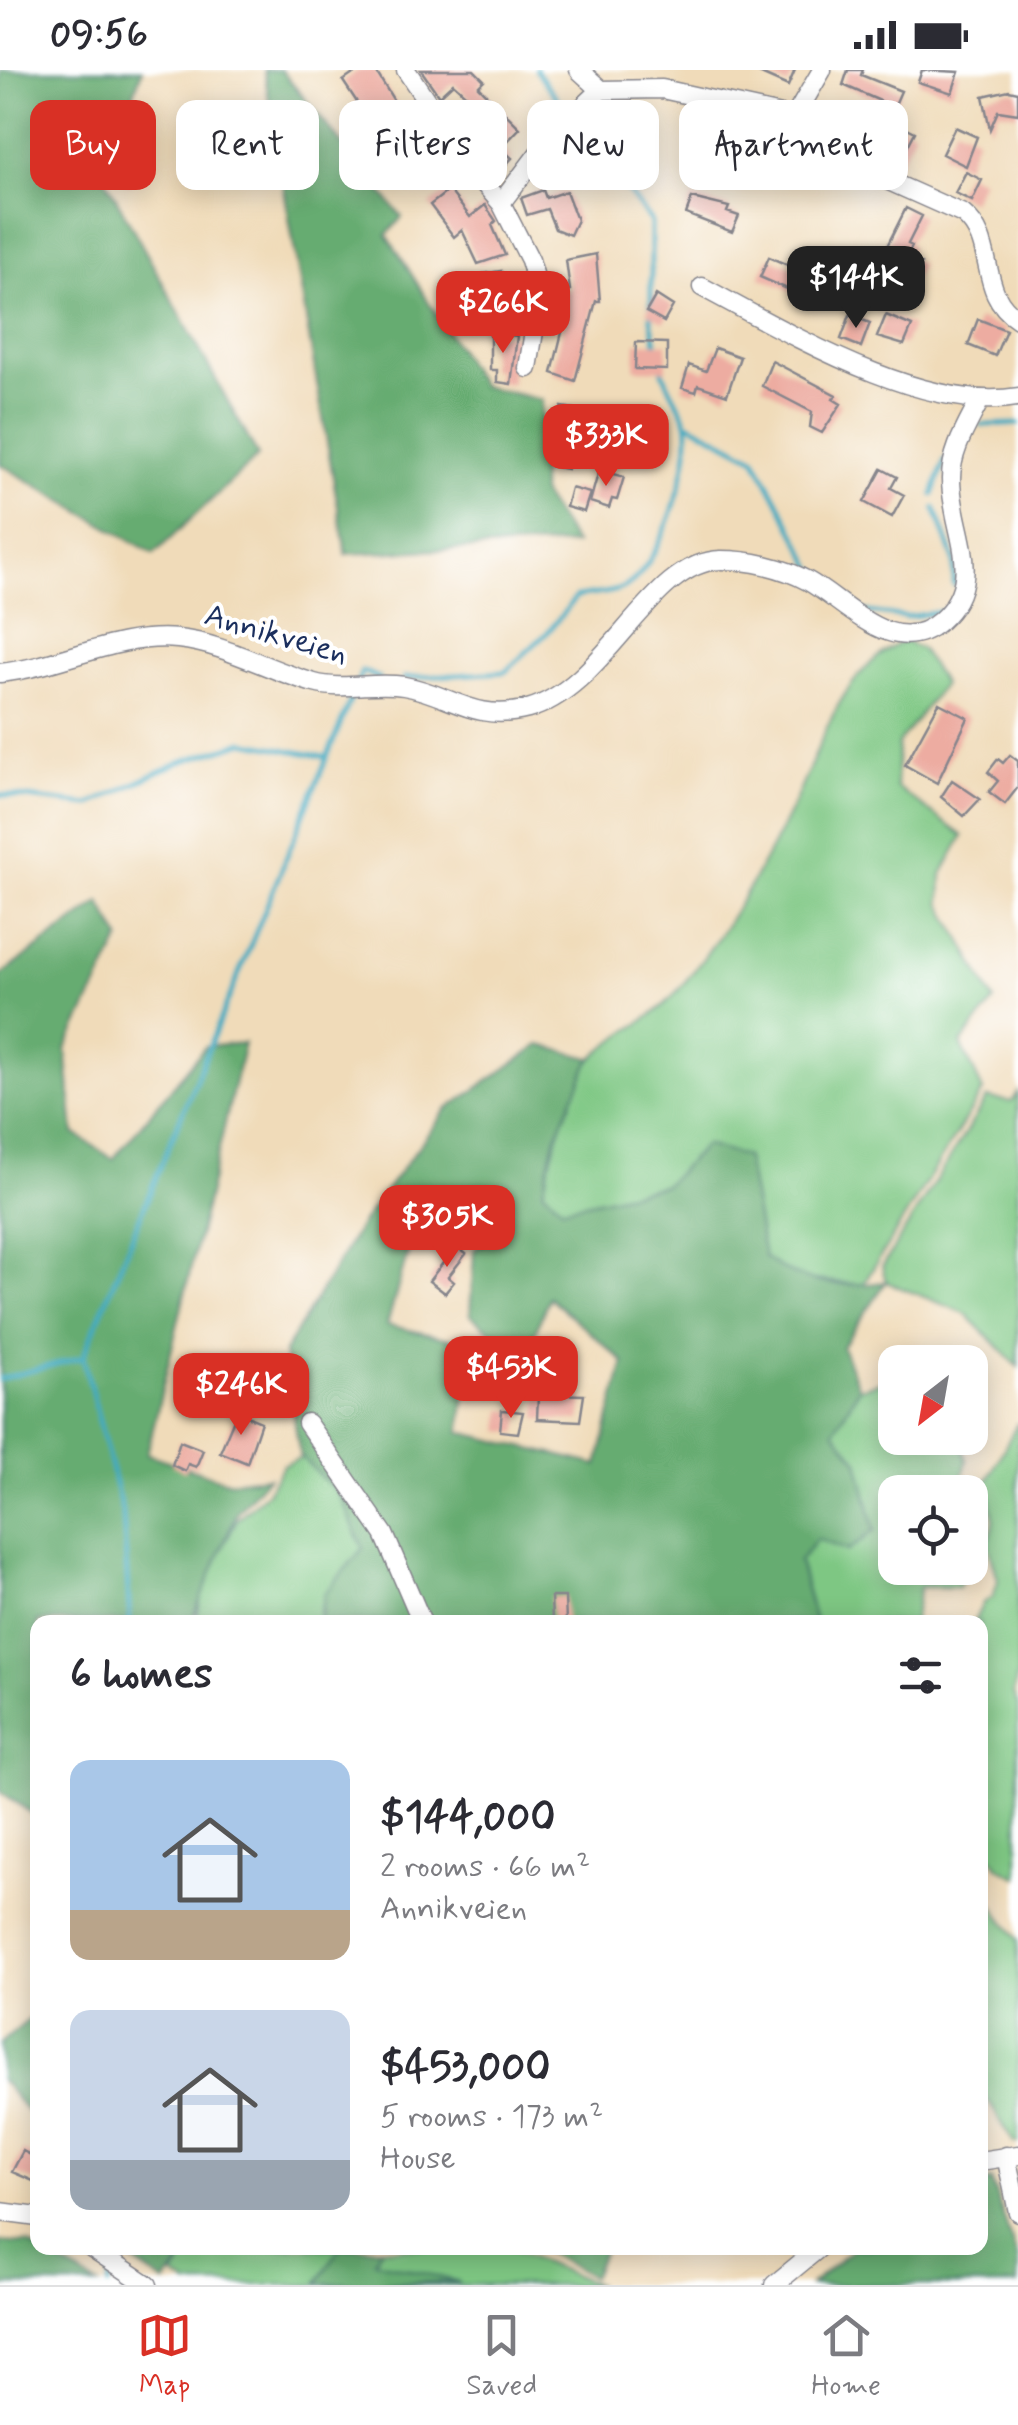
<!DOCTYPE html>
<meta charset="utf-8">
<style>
:root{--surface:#fff;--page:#f7f7f7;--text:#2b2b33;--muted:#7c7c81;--line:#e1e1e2;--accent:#d93025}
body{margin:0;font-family:Mynerve,sans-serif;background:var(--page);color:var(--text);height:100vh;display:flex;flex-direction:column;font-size:38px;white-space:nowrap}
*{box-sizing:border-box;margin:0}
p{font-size:32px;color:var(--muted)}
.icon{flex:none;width:55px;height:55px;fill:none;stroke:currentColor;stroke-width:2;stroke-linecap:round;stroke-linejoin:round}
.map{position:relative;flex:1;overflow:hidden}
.panel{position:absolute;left:30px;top:1545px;width:958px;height:640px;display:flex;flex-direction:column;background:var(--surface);border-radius:20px;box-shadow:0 5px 25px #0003}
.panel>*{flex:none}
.guide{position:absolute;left:30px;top:30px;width:960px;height:90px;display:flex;gap:20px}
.needle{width:65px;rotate:211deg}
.buttons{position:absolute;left:878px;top:1275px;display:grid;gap:20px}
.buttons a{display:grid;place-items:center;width:110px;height:110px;border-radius:20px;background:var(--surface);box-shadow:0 5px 25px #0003;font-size:50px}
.price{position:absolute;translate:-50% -85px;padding:0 22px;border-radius:20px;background:var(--accent);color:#fff;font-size:32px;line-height:65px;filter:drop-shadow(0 2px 5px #0008)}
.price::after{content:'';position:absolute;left:50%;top:60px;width:30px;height:22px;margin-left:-15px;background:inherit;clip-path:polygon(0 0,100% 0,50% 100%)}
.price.current{background:#222;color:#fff}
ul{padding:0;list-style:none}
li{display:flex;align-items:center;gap:30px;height:250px;padding:0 40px}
li span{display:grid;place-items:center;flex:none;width:280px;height:200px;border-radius:20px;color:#555}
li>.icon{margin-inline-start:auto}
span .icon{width:120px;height:120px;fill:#fffc;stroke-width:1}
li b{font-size:42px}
h2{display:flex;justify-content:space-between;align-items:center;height:120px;padding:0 40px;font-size:42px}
.chip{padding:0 35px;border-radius:20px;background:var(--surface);box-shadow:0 5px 25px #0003;font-size:35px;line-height:90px}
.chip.current{background:var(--accent);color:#fff}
.status{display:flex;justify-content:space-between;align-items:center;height:70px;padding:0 50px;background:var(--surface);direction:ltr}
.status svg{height:28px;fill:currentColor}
.tabs{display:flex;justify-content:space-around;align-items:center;height:140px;border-top:2px solid var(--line);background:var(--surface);font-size:28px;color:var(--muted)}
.tabs a{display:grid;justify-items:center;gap:5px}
.tabs .current{color:var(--accent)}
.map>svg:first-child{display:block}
.green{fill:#7ec783;stroke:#4c7b70;stroke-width:2.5}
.forest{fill:#66ac71;stroke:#406e68;stroke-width:2.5;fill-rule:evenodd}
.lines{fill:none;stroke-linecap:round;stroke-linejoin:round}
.stream{stroke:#42abc1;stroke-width:5}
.building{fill:#edaca1}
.street-casing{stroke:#86858c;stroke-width:21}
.street{stroke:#fff;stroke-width:18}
.labels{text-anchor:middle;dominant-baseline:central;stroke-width:8;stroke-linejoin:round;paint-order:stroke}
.street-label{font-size:32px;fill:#1b2f5e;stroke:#fff}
</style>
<div class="status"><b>09:56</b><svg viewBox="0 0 49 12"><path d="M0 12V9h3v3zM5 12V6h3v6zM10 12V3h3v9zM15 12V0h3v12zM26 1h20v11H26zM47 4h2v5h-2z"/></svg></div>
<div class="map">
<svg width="1018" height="2215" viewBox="0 0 1018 2215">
<rect width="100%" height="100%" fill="#fff"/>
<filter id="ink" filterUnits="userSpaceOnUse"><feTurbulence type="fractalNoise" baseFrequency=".01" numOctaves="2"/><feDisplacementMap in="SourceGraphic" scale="20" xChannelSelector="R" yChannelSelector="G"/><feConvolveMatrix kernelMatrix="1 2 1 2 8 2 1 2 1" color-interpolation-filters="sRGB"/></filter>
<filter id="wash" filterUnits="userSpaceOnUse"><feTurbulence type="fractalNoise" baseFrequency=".0048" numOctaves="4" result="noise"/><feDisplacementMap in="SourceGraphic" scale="40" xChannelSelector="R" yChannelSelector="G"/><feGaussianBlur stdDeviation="2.25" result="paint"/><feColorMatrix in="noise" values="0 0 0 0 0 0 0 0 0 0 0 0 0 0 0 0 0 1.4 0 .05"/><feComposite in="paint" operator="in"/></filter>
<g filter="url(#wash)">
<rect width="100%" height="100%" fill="#f0dbb9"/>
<path class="green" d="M903 571 921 579 943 614 898 674 896 717 963 766 942 804 941 833 994 931 961 974 983 1021 863 1215 793 1208 764 1187 705 1075 666 1115 563 1138 543 1120C551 1088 571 1008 595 986 618 963 652 950 674 925 723 869 762 799 795 731 824 670 839 602 903 571Z
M1018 1023V1297L965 1243 886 1212 882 1197 987 1028 1012 1032Z
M895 1308V1368H959L967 1390 959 1422H895V1498H970V1475L979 1486 958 1517H920L913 1552H815L799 1491 817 1469 858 1391 834 1361 859 1318Z
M1018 1352V1602L1013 1624 1018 1635V1807L999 1797 980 1770V1552H974L983 1533 993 1527 998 1510 988 1473 994 1450 987 1411Z
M302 1387 327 1406 366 1470C358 1509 320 1507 319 1552H196L203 1516 237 1449 267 1422 283 1395Z
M980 1818 1018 1870V2073H1014L980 2018Z
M190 2178H357L336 2215H189L174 2206Z
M379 2178H507L598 2215H355Z"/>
<path class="forest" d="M0 0H142L105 108 258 386 154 484 0 394Z
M264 0H281L402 147 387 165 481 316 542 330 541 423 575 474 346 484Z
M100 832 121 869 66 979 74 1063 113 1089 205 977 244 973 147 1384 227 1411 268 1407 237 1442 191 1552H38L37 1747 0 1721V906Z
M540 975 591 988 556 1066 543 1120 563 1138 665 1115 705 1075 746 1087 764 1187C802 1215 840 1218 886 1212L842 1277 859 1318 834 1361 858 1391 875 1460 848 1481 817 1469 799 1491 815 1552H320L324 1524 363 1478 340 1425 300 1386 284 1282 362 1152 446 1040ZM472 1136 495 1161 474 1180 470 1245 525 1288 549 1227 624 1292 598 1395 460 1362 472 1274 387 1255 417 1151Z
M37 1930 38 2053H37L0 2009V1974L32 1947Z
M991 2110 1018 2190 1017 2215H810L854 2178H980V2115Z
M0 2172 28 2174 98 2215H0Z
M112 2178H193L165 2213Z
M340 2178H382L375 2191 459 2212 317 2214Z
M537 2178H604L592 2207Z"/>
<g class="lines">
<path class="stream" d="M536 0 651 152V250L657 277
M687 352 755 388 821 512
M981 355 1018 354
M933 425 945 390
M935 438 954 490V515
M862 541 906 547 940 542
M404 608 505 602 549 561 576 527C591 524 615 524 628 515 661 493 694 393 687 353 685 341 667 319 662 298
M358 611 362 601 379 608
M0 725 89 735 180 692 244 672 326 687
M0 1309 83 1287
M130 1552 123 1445 83 1287 354 621
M108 2215 112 2199"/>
</g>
<g id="blocks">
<path class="building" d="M359 0H375L418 70H438L440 74 401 99 392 84 368 101 360 89 384 73 343 11Z
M421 0H474L484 10 478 16 520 58 501 78 512 88 502 99 488 86 494 81 471 59 486 43 453 13 439 26Z
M752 0H795L788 16Z
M848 0H863L861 5 901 21 894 37 843 15Z
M922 0 959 2 952 23 918 12Z
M1009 20 1018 22V44L998 41 990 59 983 26Z
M255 37 259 68 250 103 241 39Z
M888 48 915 62 897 97 877 83 882 72 877 69Z
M955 57 977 67 966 96 942 84Z
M716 72 737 82 726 104 705 94Z
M120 88 140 98 130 116 111 106Z
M966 102 982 110 972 131 955 123Z
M449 120 470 147 485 135 496 151 492 155 505 185 478 194 462 160 454 167 430 135Z
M543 120 546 128 566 121 577 150 570 165 555 159 547 139 527 145 521 128Z
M692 128 729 137 727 142 739 146 732 162 686 144Z
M906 138 922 146 908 174 912 176 907 187 921 194 912 213 876 198Z
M596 184 600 231H596L575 311 552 303 567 242 556 244 553 224 570 220 566 190Z
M769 187 811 205 809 211 817 215 810 229 760 207Z
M501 201 507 215 490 222 482 204Z
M656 225 673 236 664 252 646 242Z
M850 245 870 253 861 277 841 269Z
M886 245 912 256 904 275 877 267Z
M978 249 1006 260 995 286 968 275Z
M490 262 517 266 511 314 497 312V300H490Z
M636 272 667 273V300L635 299Z
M715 278 740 287 727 325 698 315 696 322 682 318 689 295 706 301Z
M772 291 836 325 833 329 841 334 822 363 810 357 812 342 762 316Z
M562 337 588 341 581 377 571 375 567 399 551 396Z
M882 399 897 407 891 418 904 425 892 447 864 432Z
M599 400 624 407 617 430 612 429 609 438 590 432Z
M571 418 590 423 584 442 566 437Z
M939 633 968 648 937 713 905 695Z
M1010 685 1018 691V717L1005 734 989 722 998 711 988 702 998 689 1003 693Z
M952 710 980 729 964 746 941 727Z
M456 1176 466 1184 448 1207 454 1212 445 1223 429 1211Z
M548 1324 584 1325 580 1351 537 1349 538 1325Z
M502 1340 523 1342 518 1363 500 1361Z
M237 1342 261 1352 247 1393 220 1382Z
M180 1371 203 1380 196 1397 188 1394 185 1401 172 1395Z
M551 1527H565L566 1552H552Z
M23 2081 38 2089V2113L12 2102Z"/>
</g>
</g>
<g filter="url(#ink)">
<use href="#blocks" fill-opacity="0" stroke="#86858c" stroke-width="2.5"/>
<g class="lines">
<defs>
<path id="street" d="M406 0 475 103 501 133 530 190 540 225 528 298
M579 0 601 20 662 19 794 48 835 87 963 144C998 172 976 223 1018 249
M794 48 822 0
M501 133 550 68 601 20
M702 217C785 261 922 344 1018 327
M0 603C60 597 116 563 178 569 226 574 267 600 314 613 344 621 374 611 404 616 451 624 474 653 528 639 607 617 650 491 721 490 750 490 782 497 808 511 847 533 895 591 940 551 988 508 951 461 951 409 951 381 967 356 979 332
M307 1353 384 1464 422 1552
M1006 2086 1018 2142
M980 2091 1018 2085
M0 2142 38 2147
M92 2178 148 2215
M774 2215 819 2178"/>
</defs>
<use href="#street" class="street-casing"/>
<use href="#street" class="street"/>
</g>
</g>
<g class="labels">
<g class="street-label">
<text transform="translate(276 565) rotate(16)">Annikveien</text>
</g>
</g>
</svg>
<div class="buttons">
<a><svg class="needle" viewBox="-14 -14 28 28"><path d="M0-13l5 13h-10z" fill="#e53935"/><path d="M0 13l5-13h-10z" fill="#7c7c81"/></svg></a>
<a><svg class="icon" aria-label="locate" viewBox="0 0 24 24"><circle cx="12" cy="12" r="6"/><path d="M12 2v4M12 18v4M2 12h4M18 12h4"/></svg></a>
</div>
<b class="price current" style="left:856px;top:261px">$144K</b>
<b class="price" style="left:503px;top:286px">$266K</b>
<b class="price" style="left:606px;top:419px">$333K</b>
<b class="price" style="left:447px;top:1200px">$305K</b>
<b class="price" style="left:511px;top:1351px">$453K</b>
<b class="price" style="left:241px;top:1368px">$246K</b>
<div class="guide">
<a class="chip current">Buy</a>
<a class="chip">Rent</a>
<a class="chip">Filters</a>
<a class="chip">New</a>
<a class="chip">Apartment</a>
</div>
<section class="panel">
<h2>6 homes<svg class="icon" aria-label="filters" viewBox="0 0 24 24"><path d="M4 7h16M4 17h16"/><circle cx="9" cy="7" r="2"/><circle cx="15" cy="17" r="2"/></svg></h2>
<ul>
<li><span style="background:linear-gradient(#a9c7e8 75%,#b9a48a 0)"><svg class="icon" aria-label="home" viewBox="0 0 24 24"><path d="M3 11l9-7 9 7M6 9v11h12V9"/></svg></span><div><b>$144,000</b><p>2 rooms · 66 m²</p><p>Annikveien</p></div></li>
<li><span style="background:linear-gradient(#c9d6e8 75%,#9aa5b1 0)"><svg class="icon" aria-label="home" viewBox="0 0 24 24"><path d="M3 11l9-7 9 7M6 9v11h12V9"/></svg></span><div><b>$453,000</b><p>5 rooms · 173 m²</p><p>House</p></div></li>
</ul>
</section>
</div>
<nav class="tabs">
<a class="current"><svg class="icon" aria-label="map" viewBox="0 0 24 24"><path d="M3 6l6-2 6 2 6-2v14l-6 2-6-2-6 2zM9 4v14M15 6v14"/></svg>Map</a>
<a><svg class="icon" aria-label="saved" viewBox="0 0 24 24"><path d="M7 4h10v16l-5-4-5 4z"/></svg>Saved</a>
<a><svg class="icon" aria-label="home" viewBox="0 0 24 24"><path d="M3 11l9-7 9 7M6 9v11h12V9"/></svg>Home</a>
</nav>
